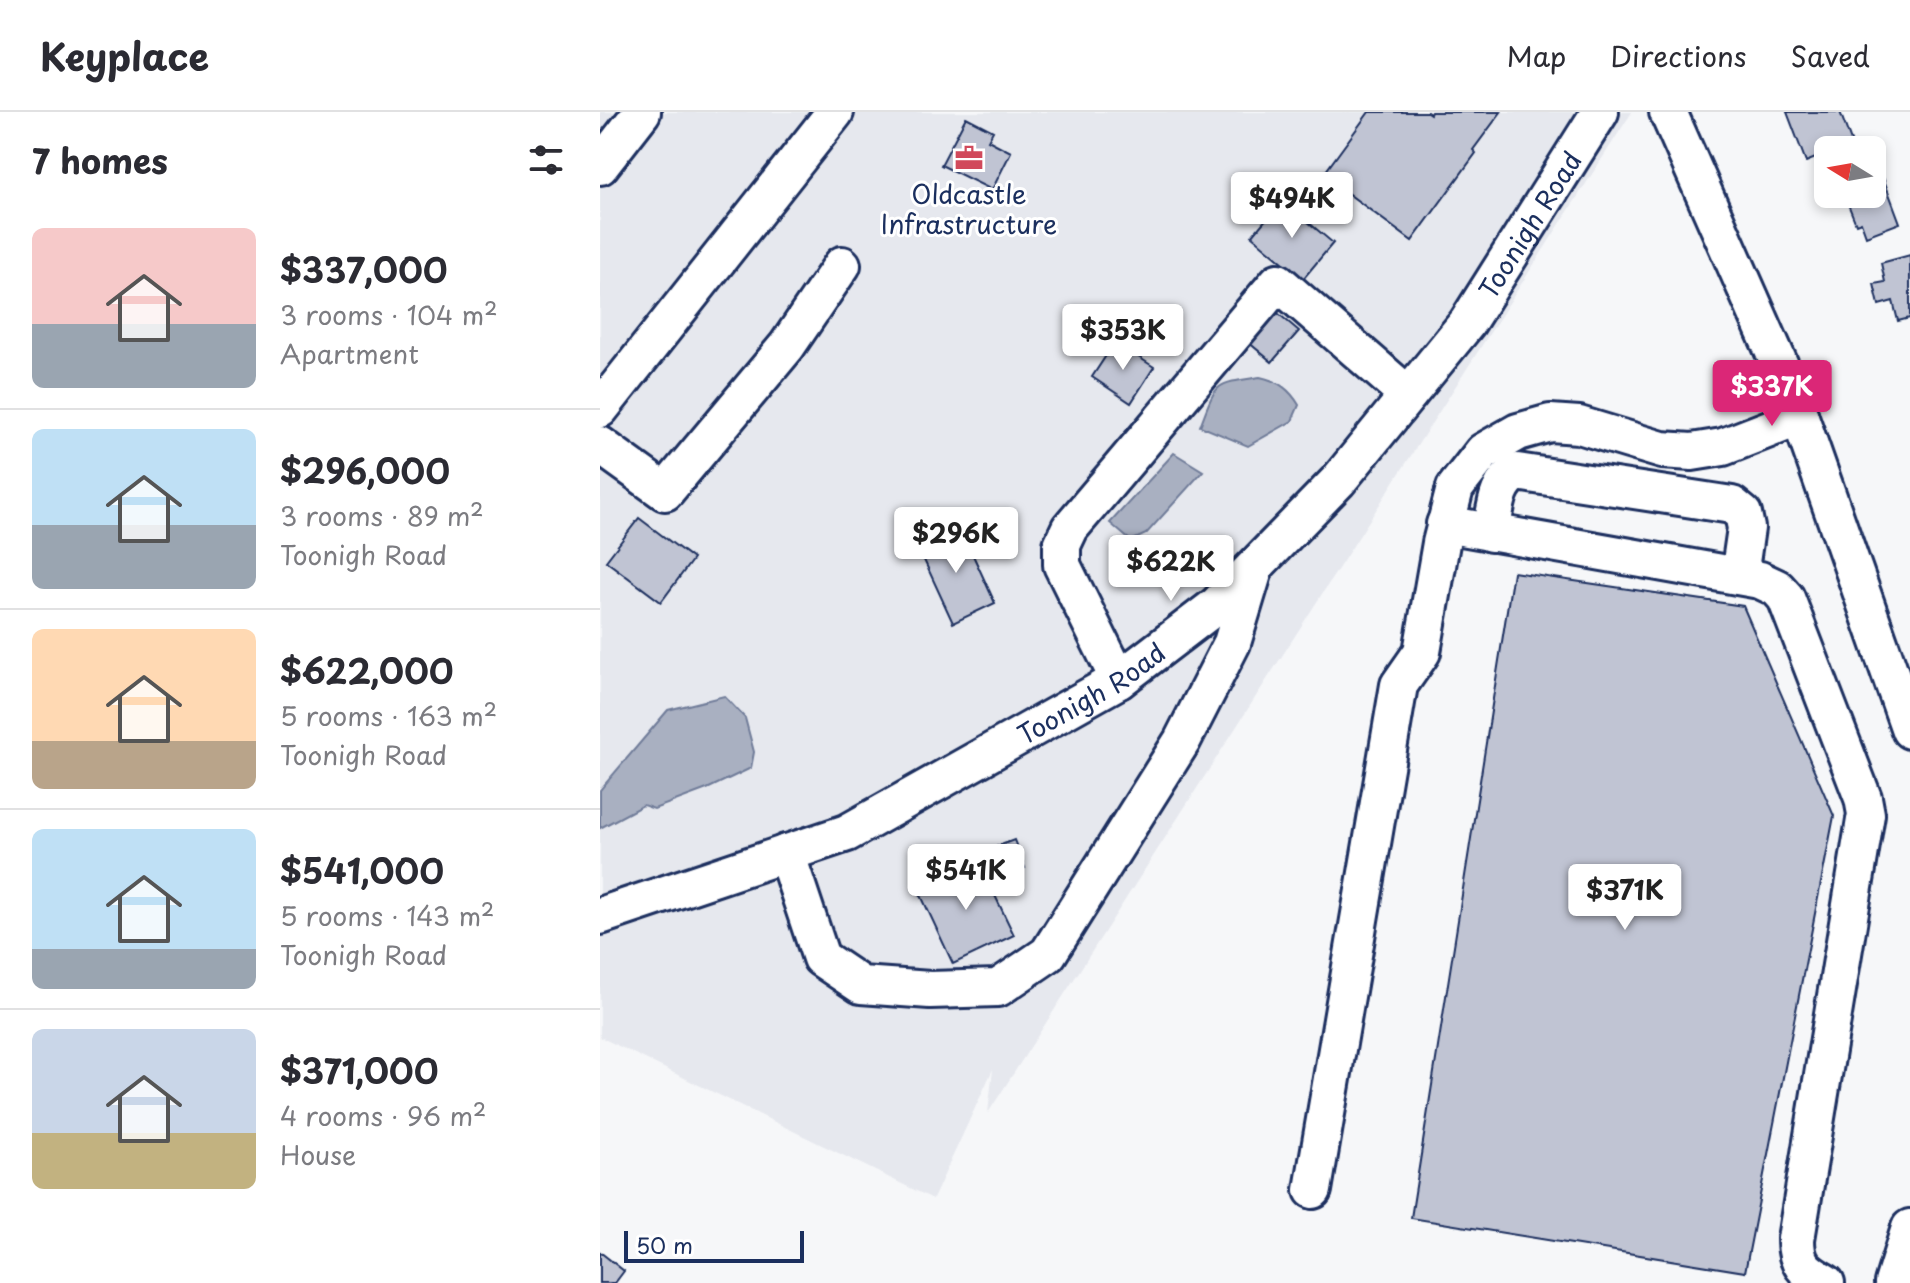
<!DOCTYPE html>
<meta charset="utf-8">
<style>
:root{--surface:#fff;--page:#f7f7f7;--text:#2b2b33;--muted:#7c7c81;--line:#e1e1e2;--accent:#db2777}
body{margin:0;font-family:"Playpen Sans",sans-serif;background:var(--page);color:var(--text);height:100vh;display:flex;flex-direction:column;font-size:30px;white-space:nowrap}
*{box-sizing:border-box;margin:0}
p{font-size:26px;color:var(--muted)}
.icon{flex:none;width:44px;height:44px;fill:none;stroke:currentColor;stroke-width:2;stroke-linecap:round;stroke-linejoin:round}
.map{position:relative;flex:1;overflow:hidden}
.drawer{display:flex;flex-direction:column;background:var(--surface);width:600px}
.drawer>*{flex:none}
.needle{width:52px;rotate:281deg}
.tools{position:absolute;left:1214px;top:24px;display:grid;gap:16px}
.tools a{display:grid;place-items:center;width:72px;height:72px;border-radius:12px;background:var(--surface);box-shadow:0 4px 12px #0003;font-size:40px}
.scale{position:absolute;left:24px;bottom:20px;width:180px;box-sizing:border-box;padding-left:8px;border:4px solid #1b2f5e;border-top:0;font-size:22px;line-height:28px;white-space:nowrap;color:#1b2f5e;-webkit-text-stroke:6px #fff;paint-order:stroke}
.price{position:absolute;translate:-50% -68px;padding:0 18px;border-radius:8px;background:#fff;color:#222;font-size:26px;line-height:52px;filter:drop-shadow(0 2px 4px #0008)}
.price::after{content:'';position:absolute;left:50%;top:48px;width:24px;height:18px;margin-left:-12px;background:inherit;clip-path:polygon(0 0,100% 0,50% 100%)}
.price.active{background:var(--accent);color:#fff}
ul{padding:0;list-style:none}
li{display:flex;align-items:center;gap:24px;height:200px;padding:0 32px}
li+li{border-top:2px solid var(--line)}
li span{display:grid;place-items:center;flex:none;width:224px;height:160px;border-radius:12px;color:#555}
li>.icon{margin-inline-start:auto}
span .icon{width:96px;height:96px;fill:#fffc;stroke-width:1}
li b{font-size:34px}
h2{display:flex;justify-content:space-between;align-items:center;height:96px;padding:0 32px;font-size:34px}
header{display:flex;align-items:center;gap:48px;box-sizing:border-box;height:112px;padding:0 40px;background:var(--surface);border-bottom:2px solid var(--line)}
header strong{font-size:38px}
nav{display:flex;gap:44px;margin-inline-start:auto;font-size:28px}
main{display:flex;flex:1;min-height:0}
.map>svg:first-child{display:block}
.built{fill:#e6e8ee}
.water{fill:#a9b0c1;stroke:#707c99;stroke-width:2}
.building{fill:#c0c4d3;stroke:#1b2f5e;stroke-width:2}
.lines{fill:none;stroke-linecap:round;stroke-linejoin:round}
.minor-casing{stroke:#1b2f5e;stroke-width:42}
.minor{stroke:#fff;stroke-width:36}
.labels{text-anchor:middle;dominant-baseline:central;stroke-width:6;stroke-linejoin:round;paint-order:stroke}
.poi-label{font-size:26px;fill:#1b2f5e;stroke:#fff}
.street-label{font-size:26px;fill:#1b2f5e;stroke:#fff}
</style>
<header>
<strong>Keyplace</strong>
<nav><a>Map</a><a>Directions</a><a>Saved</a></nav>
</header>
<main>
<section class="drawer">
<h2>7 homes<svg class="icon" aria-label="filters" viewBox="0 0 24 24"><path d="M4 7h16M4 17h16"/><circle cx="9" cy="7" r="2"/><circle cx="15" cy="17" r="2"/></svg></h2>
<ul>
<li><span style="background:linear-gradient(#f6c9c9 60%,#9aa5b1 0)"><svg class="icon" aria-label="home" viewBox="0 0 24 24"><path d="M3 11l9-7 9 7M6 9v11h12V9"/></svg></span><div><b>$337,000</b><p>3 rooms · 104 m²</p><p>Apartment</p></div></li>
<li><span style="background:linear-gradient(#bfe0f5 60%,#9aa5b1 0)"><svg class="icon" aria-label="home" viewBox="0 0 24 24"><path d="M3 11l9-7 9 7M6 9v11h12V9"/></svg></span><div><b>$296,000</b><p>3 rooms · 89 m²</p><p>Toonigh Road</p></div></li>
<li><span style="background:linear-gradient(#ffd9b3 70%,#b9a48a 0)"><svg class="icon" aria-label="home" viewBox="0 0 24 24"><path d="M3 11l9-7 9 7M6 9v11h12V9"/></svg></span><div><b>$622,000</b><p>5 rooms · 163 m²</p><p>Toonigh Road</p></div></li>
<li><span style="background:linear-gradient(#bfe0f5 75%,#9aa5b1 0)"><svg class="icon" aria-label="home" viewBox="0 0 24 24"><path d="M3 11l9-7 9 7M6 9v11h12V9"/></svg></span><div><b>$541,000</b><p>5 rooms · 143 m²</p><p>Toonigh Road</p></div></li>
<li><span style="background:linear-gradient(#c9d6e8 65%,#c2b280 0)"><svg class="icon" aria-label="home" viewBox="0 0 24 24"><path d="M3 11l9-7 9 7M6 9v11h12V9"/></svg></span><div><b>$371,000</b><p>4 rooms · 96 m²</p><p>House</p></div></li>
</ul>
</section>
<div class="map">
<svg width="1310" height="1171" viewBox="0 0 1310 1171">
<rect width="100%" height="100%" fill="#f6f7f9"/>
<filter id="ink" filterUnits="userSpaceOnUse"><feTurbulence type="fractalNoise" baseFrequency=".0125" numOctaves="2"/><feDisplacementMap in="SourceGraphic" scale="16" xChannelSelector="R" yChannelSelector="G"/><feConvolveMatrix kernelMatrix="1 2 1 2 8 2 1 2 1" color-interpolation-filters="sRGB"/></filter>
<g filter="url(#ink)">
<path class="built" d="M0 0H1032L388 1001 393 957 333 1087 0 925Z"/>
<path class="water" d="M660 265C679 269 690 278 699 293L692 309 648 334 600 314C617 270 613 272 660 265Z
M574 341 603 359 546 422 531 429 510 411Z
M124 584 145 606 154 640 151 656 107 677 54 697 43 693 0 716V678L68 598Z"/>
<path class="building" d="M769 0H827L830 2 831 0H901L873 38 876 41 812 129 723 63Z
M1187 0H1240L1252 32 1237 38H1228V41L1206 50Z
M366 5 393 19 388 28 411 40 392 78 341 53Z
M1278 52 1300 111 1266 124 1261 110 1256 112 1244 82H1272V55Z
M682 88 733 131 703 167 652 124Z
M1310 143V206L1298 209 1293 189 1279 193 1274 172 1285 170 1281 151Z
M667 192 699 219 672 250 641 224Z
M515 230 554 255 531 291 492 265Z
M39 406 93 447 61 490 6 449Z
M360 415 395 491 353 511 318 435Z
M913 460 1143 494 1234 704 1145 1160 811 1106Z
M414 728 425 756 393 768 382 740Z
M378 748 414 823 353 852 318 777Z
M0 1140 24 1159 15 1171H0Z"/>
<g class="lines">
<defs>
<g id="minor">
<path d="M1068 0 1189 274 1310 618"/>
<path d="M0 54 42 0"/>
<path d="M0 297 235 0"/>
<path d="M0 333 65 380 187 234 242 153"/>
<path d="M845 412 1160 468 1177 476 1186 486 1263 686 1266 702 1196 1127C1196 1152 1204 1159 1226 1171"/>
<path d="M891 421C896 398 895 372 917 360L1132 393 1143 402 1146 416 1139 464"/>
<path d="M519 568 462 453V433L470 416 678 170 808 283"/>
<path d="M186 741 221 846 261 873 330 878 398 876 448 842 582 629 632 531 654 458"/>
<path id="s1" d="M0 804 247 721 519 568 617 493 738 369 867 211 1000 0"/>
<path d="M713 1078 799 573 822 540 841 431 855 376 883 340 918 320 950 311 979 313 1062 338 1092 340 1123 335 1200 305"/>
<path d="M1293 1171 1310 1116"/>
</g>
</defs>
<use href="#minor" class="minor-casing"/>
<use href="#minor" class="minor"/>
</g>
</g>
<defs>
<symbol id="office-bare" viewBox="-9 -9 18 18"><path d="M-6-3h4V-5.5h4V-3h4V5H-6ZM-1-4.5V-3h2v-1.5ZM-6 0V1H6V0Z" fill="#d1495b" stroke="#fff" stroke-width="2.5" paint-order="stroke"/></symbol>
</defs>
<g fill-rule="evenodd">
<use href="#office-bare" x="349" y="26" width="40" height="40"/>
</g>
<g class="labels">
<g class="poi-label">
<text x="369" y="81">Oldcastle<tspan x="369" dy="30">Infrastructure</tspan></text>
</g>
<g class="street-label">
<text stroke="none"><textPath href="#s1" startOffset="1190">Toonigh Road</textPath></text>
<text stroke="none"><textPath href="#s1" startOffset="542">Toonigh Road</textPath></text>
</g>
</g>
</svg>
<div class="tools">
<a><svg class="needle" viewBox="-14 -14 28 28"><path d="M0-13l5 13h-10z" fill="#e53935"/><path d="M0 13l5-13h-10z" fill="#7c7c81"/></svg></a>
</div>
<div class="scale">50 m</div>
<b class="price" style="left:692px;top:128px">$494K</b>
<b class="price" style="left:523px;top:260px">$353K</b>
<b class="price active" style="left:1172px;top:316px">$337K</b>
<b class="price" style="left:356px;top:463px">$296K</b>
<b class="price" style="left:571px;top:491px">$622K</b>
<b class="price" style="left:366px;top:800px">$541K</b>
<b class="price" style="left:1025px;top:820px">$371K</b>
</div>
</main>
